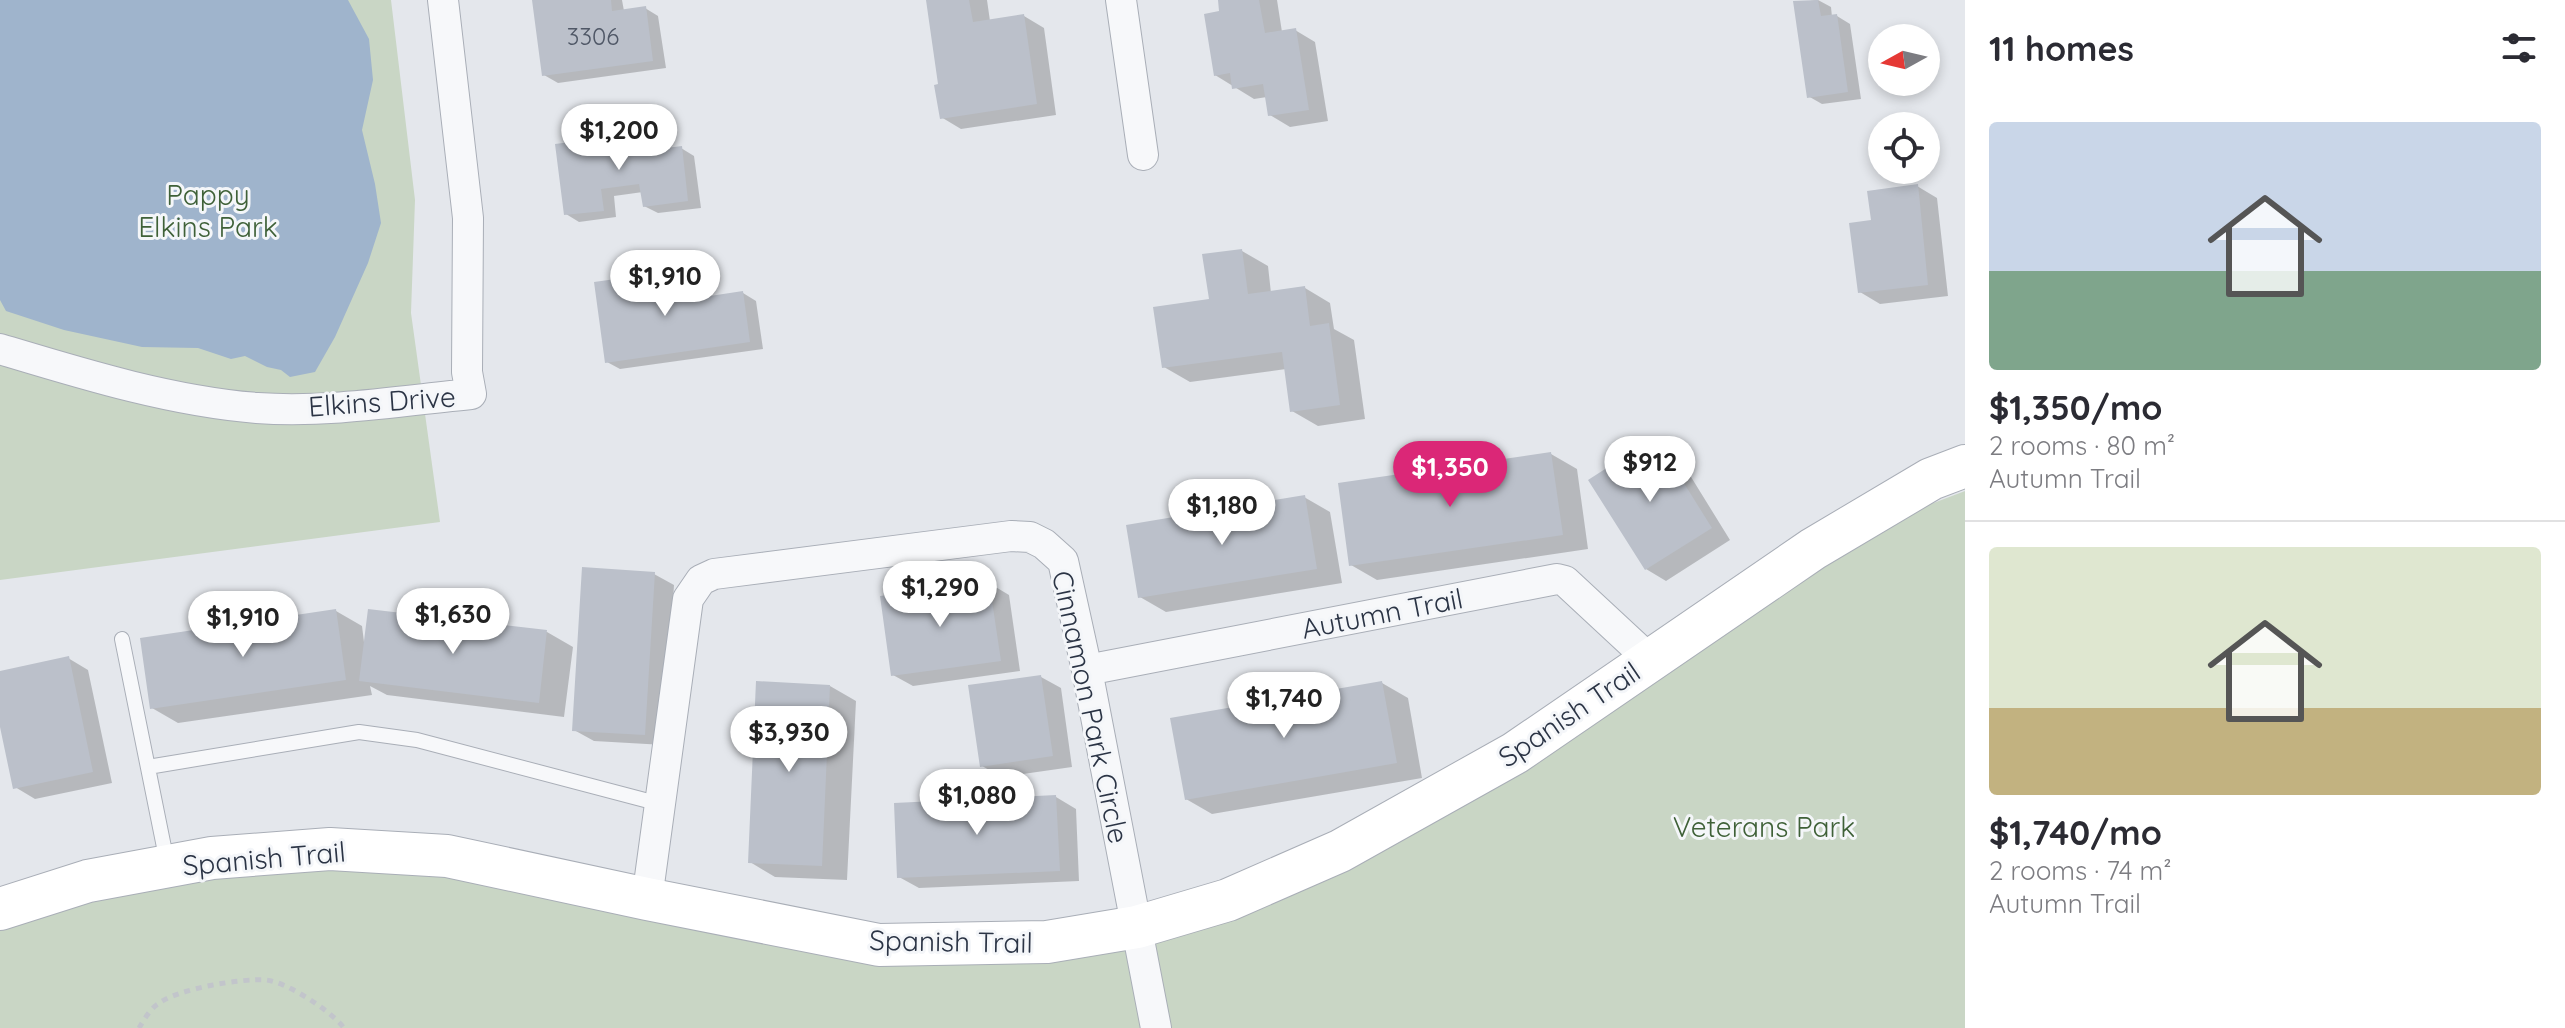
<!DOCTYPE html>
<meta charset="utf-8">
<style>
:root{--surface:#fff;--page:#f7f7f7;--text:#2b2b33;--muted:#7c7c81;--line:#e1e1e2;--accent:#db2777}
body{margin:0;font-family:Quicksand,sans-serif;background:var(--page);color:var(--text);height:100vh;display:flex;flex-direction:column;font-size:30px;white-space:nowrap}
*{box-sizing:border-box;margin:0}
p{font-size:26px;color:var(--muted)}
.icon{flex:none;width:44px;height:44px;fill:none;stroke:currentColor;stroke-width:2;stroke-linecap:round;stroke-linejoin:round}
.map{position:relative;flex:1;overflow:hidden}
.drawer{display:flex;flex-direction:column;background:var(--surface);width:600px}
.drawer>*{flex:none}
.needle{width:52px;rotate:262deg}
.controls{position:absolute;left:1868px;top:24px;display:grid;gap:16px}
.controls a{display:grid;place-items:center;width:72px;height:72px;border-radius:50%;background:var(--surface);box-shadow:0 4px 12px #0003;font-size:40px}
.price{position:absolute;translate:-50% -68px;padding:0 18px;border-radius:28px;background:#fff;color:#222;font-size:26px;line-height:52px;filter:drop-shadow(0 2px 4px #0008)}
.price::after{content:'';position:absolute;left:50%;top:48px;width:24px;height:18px;margin-left:-12px;background:inherit;clip-path:polygon(0 0,100% 0,50% 100%)}
.price.on{background:var(--accent);color:#fff}
ul{padding:0;list-style:none}
li{display:grid;align-content:center;gap:16px;height:424px;padding:0 24px}
li+li{border-top:2px solid var(--line)}
li span{display:grid;place-items:center;height:248px;border-radius:8px;color:#555}
li>.icon{margin-inline-start:auto}
span .icon{width:144px;height:144px;fill:#fffc;stroke-width:1}
li b{font-size:34px}
h2{display:flex;justify-content:space-between;align-items:center;height:96px;padding:0 24px;font-size:34px}
main{display:flex;flex:1;min-height:0}
.map>svg:first-child{display:block}
.green{fill:#c9d6c5}
.water{fill:#9fb4cc}
.shadow{fill:#0003}
.building{fill:#bbc0ca}
.lines{fill:none;stroke-linecap:round;stroke-linejoin:round}
.lane-casing{stroke:#a9aeb7;stroke-width:16}
.street-casing{stroke:#a9aeb7;stroke-width:32}
.secondary-casing{stroke:#a9aeb7;stroke-width:44}
.path{stroke:#c2c5cb;stroke-width:5;stroke-dasharray:6 6;stroke-linecap:butt}
.lane{stroke:#f7f8fa;stroke-width:14}
.street{stroke:#f7f8fa;stroke-width:30}
.secondary{stroke:#fff;stroke-width:42}
.labels{text-anchor:middle;dominant-baseline:central;stroke-width:6;stroke-linejoin:round;paint-order:stroke}
.number-label{font-size:24px;fill:#4f5766}
.park-label{font-size:28px;fill:#3f6138;stroke:#f4f6f9}
.street-label{font-size:28px;fill:#2b3445;stroke:#f4f6f9}
</style>
<main>
<div class="map">
<svg width="1965" height="1028" viewBox="0 0 1965 1028">
<rect width="100%" height="100%" fill="#e4e7ec"/>
<path class="green" d="M0 0H391L415 200 411 313 440 522 0 580Z
M1965 491V1028H0V914L88 881 447 856 879 945 1228 900 1515 753 1813 549Z"/>
<path class="water" d="M0 0H348L369 39 373 80 362 130 375 184 381 223 368 263 335 337 315 372 290 377 281 370 267 367 245 356 231 359 198 348 142 347 64 330 6 311 0 300Z"/>
<path class="shadow" d="M547 0H622L624 11 645 8 658 16 666 68 558 83 544 75Z
M928 0H987L990 21 1024 16 1044 28 1056 115 961 129 941 117 940 85Z
M1220 0H1277L1282 32 1295 30 1315 42 1328 121 1290 127 1270 115 1267 97 1254 99 1215 75 1222 13Z
M1818 0 1831 7 1832 17 1837 16 1850 24 1861 99 1822 104 1808 96 1795 3Z
M647 134 661 142 662 151 681 148 694 156 701 208 658 213 644 206 643 192 614 196 616 217 579 222 566 214Z
M1917 186 1937 198 1948 296 1880 304 1860 292 1873 222Z
M1242 251 1268 266 1271 293 1305 288 1330 303 1334 329 1354 340 1365 419 1318 426 1292 411 1286 369 1190 382 1164 367 1211 301Z
M672 273 685 281 688 301 743 293 756 301 763 349 620 369 607 362Z
M1655 440 1675 451 1730 540 1666 581 1646 569Z
M1551 454 1577 469 1588 549 1377 580 1351 565Z
M1304 497 1330 512 1342 583 1166 612 1140 597Z
M654 574 674 585 664 745 594 741 574 730Z
M989 583 1009 595 1020 671 913 686 893 675Z
M336 611 362 626 364 642 547 632 573 647 564 717 387 695 370 686 372 695 178 723 152 708Z
M68 658 88 670 112 783 35 799 15 787 0 717V673Z
M1041 677 1061 688 1072 767 1002 777 982 766Z
M1382 683 1408 698 1422 778 1212 814 1186 799Z
M830 686 856 701 847 880 775 877 750 862Z
M1056 797 1076 809 1079 881 919 888 899 877Z"/>
<path class="building" d="M532 0H611L612 11 646 6 653 61 542 76Z
M926 0H969L973 22 1024 14 1037 104 940 119 934 85 938 84Z
M1218 0H1259L1265 33 1296 28 1309 110 1268 116 1263 84 1232 89 1230 73 1214 76 1204 14 1219 11Z
M1818 0 1821 16 1837 14 1848 92 1807 98 1793 1Z
M648 132 650 150 682 146 688 201 643 207 639 184 601 189 604 211 564 215 555 144Z
M1918 184 1928 285 1858 293 1849 223 1871 220 1867 191Z
M1242 249 1248 294 1305 286 1310 326 1329 323 1340 405 1290 412 1282 352 1162 368 1153 307 1209 299 1202 254Z
M673 271 677 301 743 291 750 342 605 363 594 282Z
M1655 437 1712 528 1645 570 1588 480Z
M1551 452 1563 535 1349 566 1338 483Z
M1305 495 1317 569 1138 598 1126 525Z
M582 567 655 572 645 735 572 731Z
M989 581 1001 661 891 676 880 596Z
M336 609 346 680 150 709 140 638Z
M368 609 547 630 539 703 359 681Z
M69 656 93 772 13 789 0 727V671Z
M1041 675 1053 756 980 767 968 685Z
M756 681 830 685 822 866 748 863Z
M1382 681 1397 763 1185 800 1170 718Z
M1056 795 1060 871 897 878 894 803Z"/>
<g class="lines">
<defs>
<path id="lane" d="M122 639 167 862
M148 767 359 732 417 740 660 804"/>
<path id="street" d="M1121 0 1143 155
M0 349C83 374 170 401 257 408 328 413 400 401 471 394L467 372 468 218 443 0
M1087 670 1557 579 1565 581 1649 659
M647 899 688 599 701 580 714 574 1011 536 1030 537 1044 544 1063 561 1087 670 1156 1028"/>
<path id="secondary" d="M0 909 88 881 212 858 330 849 447 856 647 899 879 945 1047 942 1137 927 1228 900 1340 851 1515 753 1813 549 1931 479 1965 466"/>
</defs>
<use href="#lane" class="lane-casing"/>
<use href="#street" class="street-casing"/>
<use href="#secondary" class="secondary-casing"/>
<path class="path" d="M139 1028C144 1020 150 1009 158 1004 176 989 242 978 266 980 287 982 331 1011 344 1028"/>
<use href="#lane" class="lane"/>
<use href="#street" class="street"/>
<use href="#secondary" class="secondary"/>
</g>
<g class="labels">
<g class="number-label">
<text x="593" y="36">3306</text>
</g>
<g class="park-label">
<text x="208" y="194">Pappy<tspan x="208" dy="32">Elkins Park</tspan></text>
<text x="1764" y="826">Veterans Park</text>
</g>
<g class="street-label">
<text transform="translate(382 401) rotate(-4)">Elkins Drive</text>
<text transform="translate(1382 613) rotate(-11)">Autumn Trail</text>
<text transform="translate(1091 707) rotate(78)">Cinnamon Park Circle</text>
<text transform="translate(1569 714) rotate(-34)">Spanish Trail</text>
<text transform="translate(264 858) rotate(-5)">Spanish Trail</text>
<text transform="translate(951 941) rotate(1)">Spanish Trail</text>
</g>
</g>
</svg>
<div class="controls">
<a><svg class="needle" viewBox="-14 -14 28 28"><path d="M0-13l5 13h-10z" fill="#e53935"/><path d="M0 13l5-13h-10z" fill="#7c7c81"/></svg></a>
<a><svg class="icon" aria-label="locate" viewBox="0 0 24 24"><circle cx="12" cy="12" r="6"/><path d="M12 2v4M12 18v4M2 12h4M18 12h4"/></svg></a>
</div>
<b class="price" style="left:619px;top:172px">$1,200</b>
<b class="price" style="left:665px;top:318px">$1,910</b>
<b class="price" style="left:1650px;top:504px">$912</b>
<b class="price on" style="left:1450px;top:509px">$1,350</b>
<b class="price" style="left:1222px;top:547px">$1,180</b>
<b class="price" style="left:940px;top:629px">$1,290</b>
<b class="price" style="left:453px;top:656px">$1,630</b>
<b class="price" style="left:243px;top:659px">$1,910</b>
<b class="price" style="left:1284px;top:740px">$1,740</b>
<b class="price" style="left:789px;top:774px">$3,930</b>
<b class="price" style="left:977px;top:837px">$1,080</b>
</div>
<section class="drawer">
<h2>11 homes<svg class="icon" aria-label="filters" viewBox="0 0 24 24"><path d="M4 7h16M4 17h16"/><circle cx="9" cy="7" r="2"/><circle cx="15" cy="17" r="2"/></svg></h2>
<ul>
<li><span style="background:linear-gradient(#c9d6e8 60%,#7fa58c 0)"><svg class="icon" aria-label="home" viewBox="0 0 24 24"><path d="M3 11l9-7 9 7M6 9v11h12V9"/></svg></span><div><b>$1,350/mo</b><p>2 rooms · 80 m²</p><p>Autumn Trail</p></div></li>
<li><span style="background:linear-gradient(#dfe7d0 65%,#c2b280 0)"><svg class="icon" aria-label="home" viewBox="0 0 24 24"><path d="M3 11l9-7 9 7M6 9v11h12V9"/></svg></span><div><b>$1,740/mo</b><p>2 rooms · 74 m²</p><p>Autumn Trail</p></div></li>
</ul>
</section>
</main>
